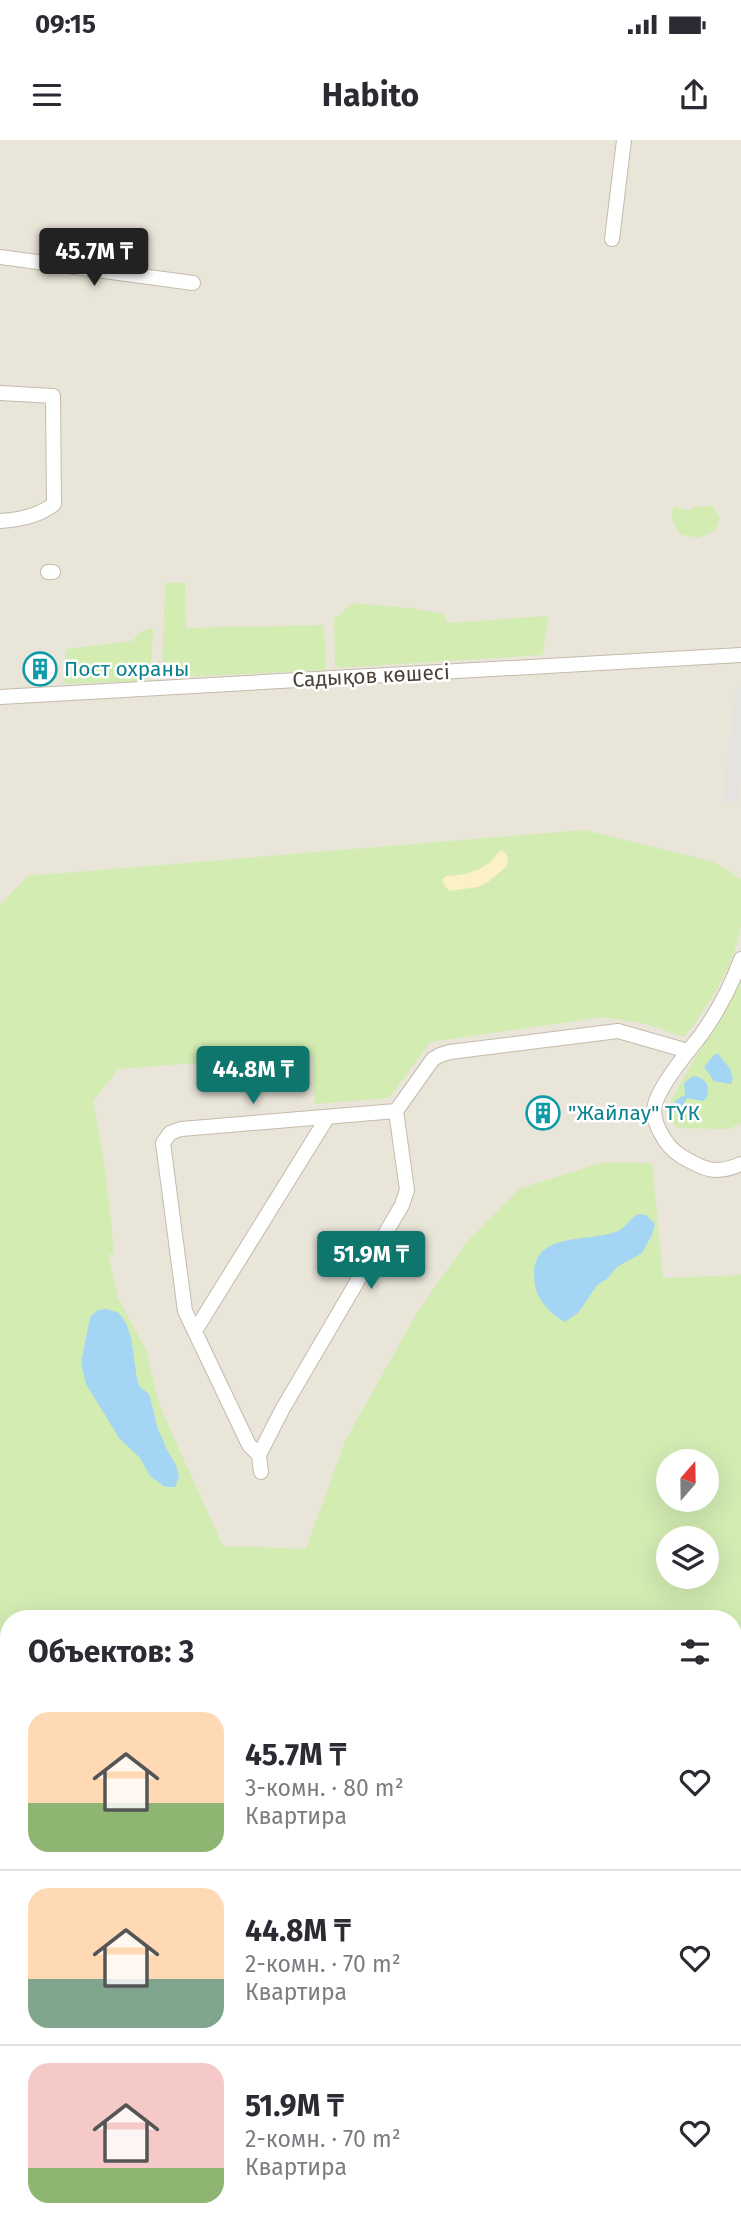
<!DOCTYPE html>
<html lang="ru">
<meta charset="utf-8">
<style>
:root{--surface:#fff;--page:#f2f2f3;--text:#2b2b33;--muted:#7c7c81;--line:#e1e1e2;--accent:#0f766e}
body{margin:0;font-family:"Fira Sans",sans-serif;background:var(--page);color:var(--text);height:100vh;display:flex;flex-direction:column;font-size:26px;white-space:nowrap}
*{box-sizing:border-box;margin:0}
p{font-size:23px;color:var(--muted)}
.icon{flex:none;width:38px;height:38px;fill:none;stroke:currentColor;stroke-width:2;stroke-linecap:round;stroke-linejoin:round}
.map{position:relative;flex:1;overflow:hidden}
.panel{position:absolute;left:0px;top:1470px;width:742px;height:625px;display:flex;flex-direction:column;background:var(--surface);border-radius:28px 28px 0 0;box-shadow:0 7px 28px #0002}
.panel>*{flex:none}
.needle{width:46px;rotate:20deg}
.controls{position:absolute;left:656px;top:1309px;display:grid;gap:14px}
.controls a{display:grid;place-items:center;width:63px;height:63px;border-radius:50%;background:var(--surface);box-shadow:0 7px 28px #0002;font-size:35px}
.price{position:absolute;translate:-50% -60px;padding:0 16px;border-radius:7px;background:var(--accent);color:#fff;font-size:23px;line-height:46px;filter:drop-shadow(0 2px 4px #0008)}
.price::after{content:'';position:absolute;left:50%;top:42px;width:21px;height:16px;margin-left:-10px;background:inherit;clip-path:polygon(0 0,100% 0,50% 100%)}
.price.active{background:#222;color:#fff}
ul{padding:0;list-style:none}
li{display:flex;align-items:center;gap:21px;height:175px;padding:0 28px}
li+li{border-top:2px solid var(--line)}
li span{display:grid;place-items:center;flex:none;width:196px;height:140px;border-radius:21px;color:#555}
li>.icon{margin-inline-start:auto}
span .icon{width:84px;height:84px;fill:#fffc;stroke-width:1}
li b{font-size:30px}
h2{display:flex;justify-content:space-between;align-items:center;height:84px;padding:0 28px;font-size:30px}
.status{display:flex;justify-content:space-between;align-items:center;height:49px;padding:0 35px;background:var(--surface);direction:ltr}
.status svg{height:19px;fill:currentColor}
header{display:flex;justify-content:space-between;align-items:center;height:91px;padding:0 28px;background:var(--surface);font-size:32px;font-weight:700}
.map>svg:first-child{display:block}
.residential{fill:#eae5d9;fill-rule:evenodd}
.green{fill:#d2ecb2;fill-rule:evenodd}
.sand{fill:#fbf0c6}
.parking{fill:#e5e3df}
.water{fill:#a5d5f5}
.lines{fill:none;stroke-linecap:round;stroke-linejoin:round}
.minor-casing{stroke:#c3bbac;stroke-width:16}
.minor{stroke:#fff;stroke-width:14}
.labels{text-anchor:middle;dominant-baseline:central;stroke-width:5;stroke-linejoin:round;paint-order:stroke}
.culture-label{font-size:21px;fill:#0d838f;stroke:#fff;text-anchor:start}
.street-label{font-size:21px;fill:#4b4438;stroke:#fff}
</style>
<div class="status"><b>09:15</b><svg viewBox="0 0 49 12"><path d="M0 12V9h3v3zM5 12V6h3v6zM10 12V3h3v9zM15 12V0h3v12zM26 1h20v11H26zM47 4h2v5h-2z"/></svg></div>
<header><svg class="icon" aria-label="menu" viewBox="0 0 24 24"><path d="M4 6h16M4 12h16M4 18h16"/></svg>Habito<svg class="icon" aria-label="share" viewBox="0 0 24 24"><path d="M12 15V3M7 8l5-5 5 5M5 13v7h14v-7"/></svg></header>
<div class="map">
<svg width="741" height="2094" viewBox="0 0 741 2094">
<rect width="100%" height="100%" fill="#f6f3eb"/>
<path class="residential" d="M0 0H741V1651H733V1479H9V1596L0 1595ZM668 1321H707V1360H668ZM668 1398H707V1437H668Z"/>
<path class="green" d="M673 366 688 371 693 367 713 366 720 378 715 391 698 398 679 394 672 379Z
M165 443H185L186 488 324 485 326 530 162 538Z
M353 463 410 468 444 474 447 483 548 476 543 515 335 528 334 479Z
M153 488 151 527 143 541 63 544 66 509 133 501 138 493Z
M584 690 714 722 741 739C741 753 741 769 741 783 736 825 709 865 684 897L647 884 603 877 430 902 389 958 315 964 312 914 118 929 93 961C104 1012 110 1063 114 1115L108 1114 118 1158 146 1210 160 1267 223 1406 306 1409 345 1301 418 1171 466 1103 519 1049 600 1023H652L663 1138 741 1135V1634H733V1479H9V1576L0 1575V765L28 736ZM668 1321H707V1360H668ZM668 1398H707V1437H668Z
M741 838V984L727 989 677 988 665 971Z
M147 2086H244L242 2094H145Z"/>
<path class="sand" d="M502 710 506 714 508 721 506 727 488 742 478 747 449 751 443 743V739L446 736C460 736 479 732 490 722 496 718 495 713 502 710Z"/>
<path class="parking" d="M736 547 741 548V640L738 663 722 661Z"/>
<path class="water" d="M715 914H718C725 924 735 929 732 943L730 944 714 941 704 927Z
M693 936C707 938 711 947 706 959L702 961 687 958 680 971 675 972 672 970C673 961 677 959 685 955L684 943Z
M639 1074 646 1075 655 1084 652 1095 642 1113 617 1127 607 1139 597 1145 579 1172 565 1182C552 1175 537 1160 535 1145 526 1089 586 1104 618 1091 627 1087 629 1078 639 1074Z
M107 1169 119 1173 126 1183 131 1197 137 1239 140 1247 149 1254 157 1286 167 1310 176 1325 179 1337 175 1347H165L150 1336 140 1318 119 1298 86 1244 81 1223 90 1177 98 1170Z"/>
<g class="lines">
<defs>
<path id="minor" d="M612 99 624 0
M0 117 193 143
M0 253 53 256 54 364C39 376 18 380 0 381
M48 432H53
M0 557 741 515
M741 819C731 847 718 871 701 895 687 913 664 940 656 961 649 980 666 1007 681 1016 704 1030 716 1035 741 1024
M195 1191 327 978
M259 1315 282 1270 402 1065 407 1050 396 971
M261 1332 259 1315 249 1305 185 1171 163 1003 170 993 181 989 396 971 433 919 440 915 450 912 618 891 688 911
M0 1611 9 1615
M733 1653H741
M0 1771 9 1762
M0 1802 9 1806"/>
</defs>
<use href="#minor" class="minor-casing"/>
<use href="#minor" class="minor"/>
</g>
<defs>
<symbol id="building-ring" viewBox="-11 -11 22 22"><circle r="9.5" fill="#fff" stroke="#0f9aa8" stroke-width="1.5"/><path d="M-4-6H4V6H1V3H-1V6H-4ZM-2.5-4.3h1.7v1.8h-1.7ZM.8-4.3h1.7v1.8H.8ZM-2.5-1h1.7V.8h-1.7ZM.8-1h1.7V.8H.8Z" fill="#0f9aa8"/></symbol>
</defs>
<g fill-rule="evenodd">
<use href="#building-ring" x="21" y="510" width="38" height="38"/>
<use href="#building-ring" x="524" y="954" width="38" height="38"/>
</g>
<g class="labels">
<g class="culture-label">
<text x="64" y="529">Пост охраны</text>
<text x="568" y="973">"Жайлау" ТҮК</text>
</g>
<g class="street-label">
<text transform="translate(371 536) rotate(-3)">Садықов көшесі</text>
</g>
</g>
</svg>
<div class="controls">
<a><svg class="needle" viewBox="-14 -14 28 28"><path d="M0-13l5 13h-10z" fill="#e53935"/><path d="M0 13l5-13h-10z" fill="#7c7c81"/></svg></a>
<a><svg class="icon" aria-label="layers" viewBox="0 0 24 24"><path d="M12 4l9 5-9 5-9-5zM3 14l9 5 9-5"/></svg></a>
</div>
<b class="price active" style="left:94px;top:148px">45.7M ₸</b>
<b class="price" style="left:253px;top:966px">44.8M ₸</b>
<b class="price" style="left:371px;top:1151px">51.9M ₸</b>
<section class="panel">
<h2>Объектов: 3<svg class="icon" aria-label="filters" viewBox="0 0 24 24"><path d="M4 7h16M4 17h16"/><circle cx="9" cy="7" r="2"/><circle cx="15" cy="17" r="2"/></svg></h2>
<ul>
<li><span style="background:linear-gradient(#ffd9b3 65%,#8fb573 0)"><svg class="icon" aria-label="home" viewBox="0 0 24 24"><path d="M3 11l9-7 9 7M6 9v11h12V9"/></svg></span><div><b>45.7M ₸</b><p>3-комн. · 80 m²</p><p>Квартира</p></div><svg class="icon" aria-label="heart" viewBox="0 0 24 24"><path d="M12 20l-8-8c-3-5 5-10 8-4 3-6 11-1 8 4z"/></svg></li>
<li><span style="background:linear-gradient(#ffd9b3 65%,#7fa58c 0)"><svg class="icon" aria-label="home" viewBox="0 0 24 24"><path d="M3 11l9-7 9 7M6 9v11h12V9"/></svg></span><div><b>44.8M ₸</b><p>2-комн. · 70 m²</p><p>Квартира</p></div><svg class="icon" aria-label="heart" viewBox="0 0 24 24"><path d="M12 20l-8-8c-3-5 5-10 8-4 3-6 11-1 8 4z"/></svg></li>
<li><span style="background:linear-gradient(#f6c9c9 75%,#8fb573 0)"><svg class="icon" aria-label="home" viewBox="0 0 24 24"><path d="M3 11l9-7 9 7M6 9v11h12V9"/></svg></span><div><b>51.9M ₸</b><p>2-комн. · 70 m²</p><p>Квартира</p></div><svg class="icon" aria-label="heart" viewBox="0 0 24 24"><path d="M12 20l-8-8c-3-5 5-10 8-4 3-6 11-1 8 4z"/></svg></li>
</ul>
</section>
</div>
